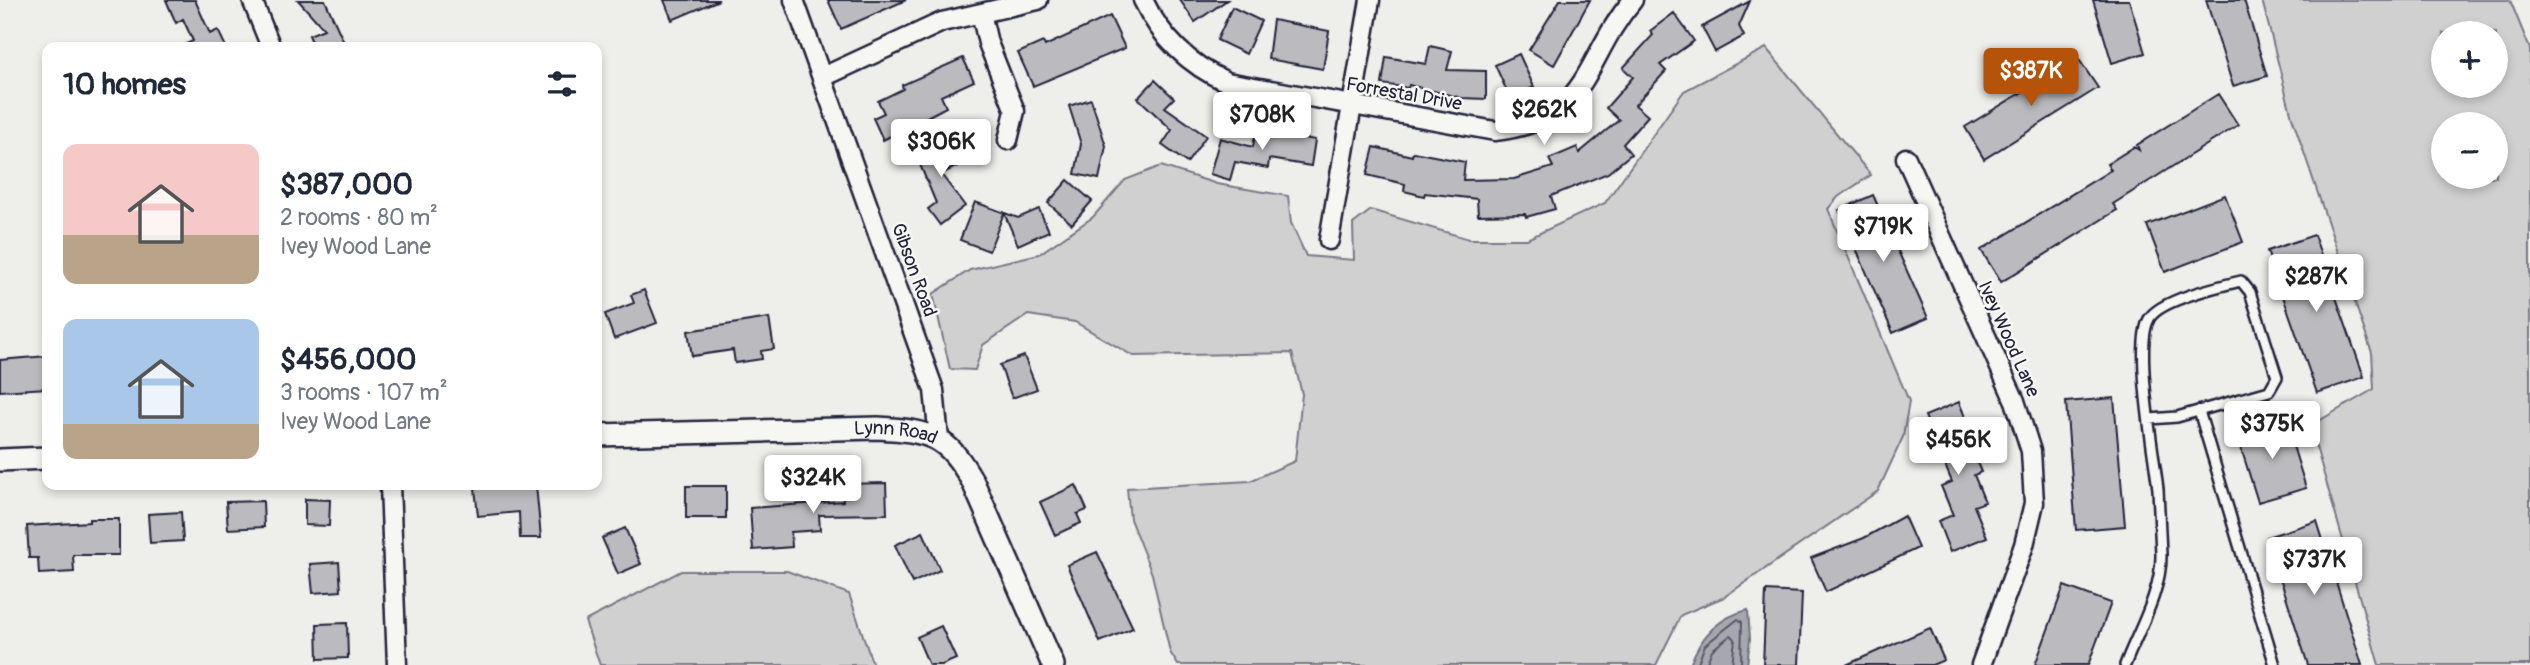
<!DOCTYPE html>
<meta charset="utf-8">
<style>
:root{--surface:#fff;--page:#f6f6f7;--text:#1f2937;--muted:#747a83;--accent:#b45309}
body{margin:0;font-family:Pangolin,sans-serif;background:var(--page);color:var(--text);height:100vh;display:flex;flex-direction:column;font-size:26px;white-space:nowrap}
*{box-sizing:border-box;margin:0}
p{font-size:23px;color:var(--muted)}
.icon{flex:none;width:38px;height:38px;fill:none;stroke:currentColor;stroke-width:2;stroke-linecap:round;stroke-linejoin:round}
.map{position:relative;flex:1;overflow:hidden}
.panel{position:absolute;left:42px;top:42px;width:560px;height:448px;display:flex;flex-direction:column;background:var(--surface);border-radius:14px;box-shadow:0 4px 10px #0003}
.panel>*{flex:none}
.buttons{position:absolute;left:2431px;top:21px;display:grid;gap:14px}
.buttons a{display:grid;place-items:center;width:77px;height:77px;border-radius:50%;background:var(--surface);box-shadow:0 4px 10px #0003;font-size:35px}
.price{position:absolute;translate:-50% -60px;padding:0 16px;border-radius:7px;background:#fff;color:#222;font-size:23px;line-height:46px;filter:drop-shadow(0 2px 4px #0008)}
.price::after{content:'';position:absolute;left:50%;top:42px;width:21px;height:16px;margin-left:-10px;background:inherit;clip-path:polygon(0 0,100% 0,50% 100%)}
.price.on{background:var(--accent);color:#fff}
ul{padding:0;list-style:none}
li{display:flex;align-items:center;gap:21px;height:175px;padding:0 21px}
li span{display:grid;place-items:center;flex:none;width:196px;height:140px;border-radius:14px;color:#555}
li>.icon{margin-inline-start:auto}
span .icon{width:84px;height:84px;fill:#fffc;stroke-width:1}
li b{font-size:30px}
h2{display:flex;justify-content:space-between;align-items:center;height:84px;padding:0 21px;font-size:30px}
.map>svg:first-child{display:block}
.green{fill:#d0d0d1;stroke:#797986;stroke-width:2;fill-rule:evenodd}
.water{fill:#a7a7af;stroke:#727281;stroke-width:2}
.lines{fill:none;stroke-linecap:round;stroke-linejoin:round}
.shore{stroke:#575769;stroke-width:2}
.building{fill:#bbbbbf;stroke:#22223b;stroke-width:2}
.service-casing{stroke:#22223b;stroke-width:14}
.minor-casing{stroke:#22223b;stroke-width:23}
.tertiary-casing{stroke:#22223b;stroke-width:26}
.service{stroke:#f6f6f2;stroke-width:9}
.minor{stroke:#f6f6f2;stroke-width:18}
.tertiary{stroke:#f6f6f2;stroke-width:21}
.labels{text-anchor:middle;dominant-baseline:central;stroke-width:5;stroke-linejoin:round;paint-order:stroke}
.street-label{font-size:19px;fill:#22223b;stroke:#f6f6f2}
</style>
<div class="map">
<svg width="2530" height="665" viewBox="0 0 2530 665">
<rect width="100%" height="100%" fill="#eeeeeb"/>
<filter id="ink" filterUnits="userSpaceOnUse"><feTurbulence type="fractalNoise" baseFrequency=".0143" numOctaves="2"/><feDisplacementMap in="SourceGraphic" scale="14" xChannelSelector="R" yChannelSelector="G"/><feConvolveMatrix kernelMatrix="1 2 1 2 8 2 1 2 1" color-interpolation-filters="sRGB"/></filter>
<g filter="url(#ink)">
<path class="green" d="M2262 0H2510L2530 49V665H2379L2310 426 2374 389 2372 353 2292 117ZM2443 33H2496V86H2443ZM2443 124H2496V177H2443Z
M1766 48 1871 175 1838 197 1828 209 1909 401 1903 437 1878 491 1724 597 1681 615 1656 665H1178L1170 652 1152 574 1130 519 1127 488 1250 481 1295 461 1302 394 1292 353 1133 356 1075 322 1028 315 983 345 975 370 950 369 933 294 970 270 1039 254 1093 217 1125 180 1161 166 1217 184 1288 196 1291 223 1306 256 1354 260 1353 224 1371 210 1469 239H1527L1605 203 1684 91Z
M681 571H787L849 594 873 665H600L585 621Z"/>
<path class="water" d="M1748 610 1750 639 1747 665H1690C1700 637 1718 617 1748 610Z"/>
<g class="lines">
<path class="shore" d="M1697 665 1705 645 1738 619 1742 622 1741 665
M1706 665 1712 650 1731 635 1735 639 1732 665"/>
</g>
<path class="building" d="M166 0H195L210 34 218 30 226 47H179L193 41 183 19 176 23Z
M298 0H325L346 47H314L309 35 324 29Z
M664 0H719L672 20Z
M828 0H906L841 29Z
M1180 0H1227L1195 22Z
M1560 0H1590L1554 65 1529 50Z
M2093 0H2129L2145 53 2112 63Z
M2206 0H2244L2267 76 2233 86Z
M1750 1 1739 26 1744 36 1715 52 1702 27Z
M1232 7 1261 21 1246 54 1217 40Z
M1674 13 1694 41 1660 65 1666 71 1635 105 1648 116 1623 144 1631 154 1608 173 1551 196 1555 209 1526 217 1525 214 1478 215 1477 199 1425 193 1424 196 1404 191 1405 184 1367 175 1374 147 1412 156 1413 152 1465 162 1463 180 1514 179 1553 167 1549 159 1577 147 1579 153 1619 120 1606 108 1633 77 1623 68 1653 35 1650 31Z
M1110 16 1125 48 1033 86 1018 53 1043 42 1045 46Z
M1273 20 1329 31 1323 69 1268 59Z
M1430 46 1452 51 1447 70 1486 71V99L1462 98 1409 85 1408 88 1382 84 1386 57 1426 64Z
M1519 54 1534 87 1510 98 1495 65Z
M963 58 974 81 941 96 946 107 883 140 873 118 884 113 878 101 903 89 902 85Z
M2078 58 2098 88 1984 159 1965 127Z
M1155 80 1174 98 1165 107 1206 136 1187 163 1162 145 1172 130 1138 98Z
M2218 94 2238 125 2113 204 2117 210 2001 282 1981 250 2111 170 2107 164 2134 147 2139 150 2137 145Z
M1091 99 1106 146 1099 179 1075 174 1081 144 1069 106Z
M1256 129 1315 140 1311 166 1269 159 1268 168 1235 162 1230 180 1210 174 1220 138 1253 147Z
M951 139 962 164 941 174 965 206 940 225 928 209 936 203 916 155Z
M1068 180 1092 201 1072 224 1048 203Z
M1873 195 1928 318 1893 333 1839 210Z
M2225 195 2243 242 2165 272 2147 225Z
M975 202 1018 218 1039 209 1049 231 1018 245 1004 213 989 251 960 240Z
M2314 235 2364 377 2317 393 2267 251Z
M644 290 657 323 614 339 605 314 634 303 631 295Z
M769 318 774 349 761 351 762 359 735 363 733 350 692 356 688 331Z
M47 356V388L0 391V360Z
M1024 356 1037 389 1012 398 1000 365Z
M2114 398 2125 526 2076 530 2066 402Z
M1959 402 1977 446 1971 448 1981 472 1974 475 1985 502 1974 506 1987 537 1950 552 1938 521 1953 515 1941 486 1952 482 1925 416Z
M2285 420 2306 488 2258 502 2237 435Z
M886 483 887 514 819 515 820 530 791 532 792 547 753 550 750 508 843 501 842 484Z
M500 485H536L541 538H520L519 512 478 516 475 488Z
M1076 485 1087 510 1077 514 1081 523 1055 535 1040 502Z
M686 486H726V518H686Z
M305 499 330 500 329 526 305 525Z
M263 501 264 527 228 529 226 502Z
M181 512 183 541 150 543 148 514Z
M1904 516 1918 548 1826 592 1811 558 1864 538Z
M89 519H119V555H73L74 572 39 574 38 558H29L27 526 89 522Z
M2317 521 2362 665H2308L2267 537Z
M625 528 641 564 618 574 602 538Z
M923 532 940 570 912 583 895 545Z
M1097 552 1133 628 1100 642 1067 565Z
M339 562 341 591 313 593 310 564Z
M2064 586 2111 603 2088 665H2035Z
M1766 591 1802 593 1799 665H1763Z
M347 623 348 658 318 659 317 624Z
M941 626 956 659 942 665H929L917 637Z
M1930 628 1944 660 1932 665H1846Z"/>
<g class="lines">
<defs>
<path id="service" d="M2199 411 2275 665
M2125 665C2138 631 2162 591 2161 554 2160 533 2159 510 2158 489 2154 455 2134 346 2149 319 2159 300 2220 286 2241 281L2250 292 2277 377 2269 391 2177 417 2150 419"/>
<path id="minor" d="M252 0 271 47
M794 0 934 390 939 439
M1143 0C1161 38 1189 65 1227 82L1495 131C1592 120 1582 60 1633 0
M981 13 988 43 1015 111 1008 140
M823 77 942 22 1038 0
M1906 158 2015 401 2031 451 2034 503 2024 545 1981 665
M1329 240 1370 0
M390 485 397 665"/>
<g id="tertiary">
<path id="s1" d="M597 435 878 428C930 431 947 435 973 482L1053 665"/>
<path d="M0 460 47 458"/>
</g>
</defs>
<use href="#service" class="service-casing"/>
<use href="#minor" class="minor-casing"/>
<use href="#tertiary" class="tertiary-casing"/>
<use href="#service" class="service"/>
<use href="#minor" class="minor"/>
<use href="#tertiary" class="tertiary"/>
</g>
</g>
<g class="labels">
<g class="street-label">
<text transform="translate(1404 94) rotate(10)">Forrestal Drive</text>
<text transform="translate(914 270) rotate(70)">Gibson Road</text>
<text transform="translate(2009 339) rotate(66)">Ivey Wood Lane</text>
<text stroke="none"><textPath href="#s1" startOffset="299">Lynn Road</textPath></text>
</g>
</g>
</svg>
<div class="buttons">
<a>+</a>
<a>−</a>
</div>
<b class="price on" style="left:2031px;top:108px">$387K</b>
<b class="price" style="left:1544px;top:147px">$262K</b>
<b class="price" style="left:1262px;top:152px">$708K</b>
<b class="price" style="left:941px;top:179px">$306K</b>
<b class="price" style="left:1883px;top:264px">$719K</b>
<b class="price" style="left:2316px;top:314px">$287K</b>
<b class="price" style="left:2272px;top:461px">$375K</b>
<b class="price" style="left:1958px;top:477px">$456K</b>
<b class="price" style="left:813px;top:515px">$324K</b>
<b class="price" style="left:2314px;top:597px">$737K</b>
<section class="panel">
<h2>10 homes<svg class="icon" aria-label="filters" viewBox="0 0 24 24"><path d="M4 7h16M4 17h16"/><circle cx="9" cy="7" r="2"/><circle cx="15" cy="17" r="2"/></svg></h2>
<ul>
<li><span style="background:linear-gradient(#f6c9c9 65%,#b9a48a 0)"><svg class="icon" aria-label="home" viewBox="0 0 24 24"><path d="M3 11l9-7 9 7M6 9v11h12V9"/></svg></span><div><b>$387,000</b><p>2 rooms · 80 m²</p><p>Ivey Wood Lane</p></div></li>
<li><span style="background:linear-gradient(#a9c7e8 75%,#b9a48a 0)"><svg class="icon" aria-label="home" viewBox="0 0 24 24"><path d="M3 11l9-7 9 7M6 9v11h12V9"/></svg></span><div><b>$456,000</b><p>3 rooms · 107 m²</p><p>Ivey Wood Lane</p></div></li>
</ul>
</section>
</div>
